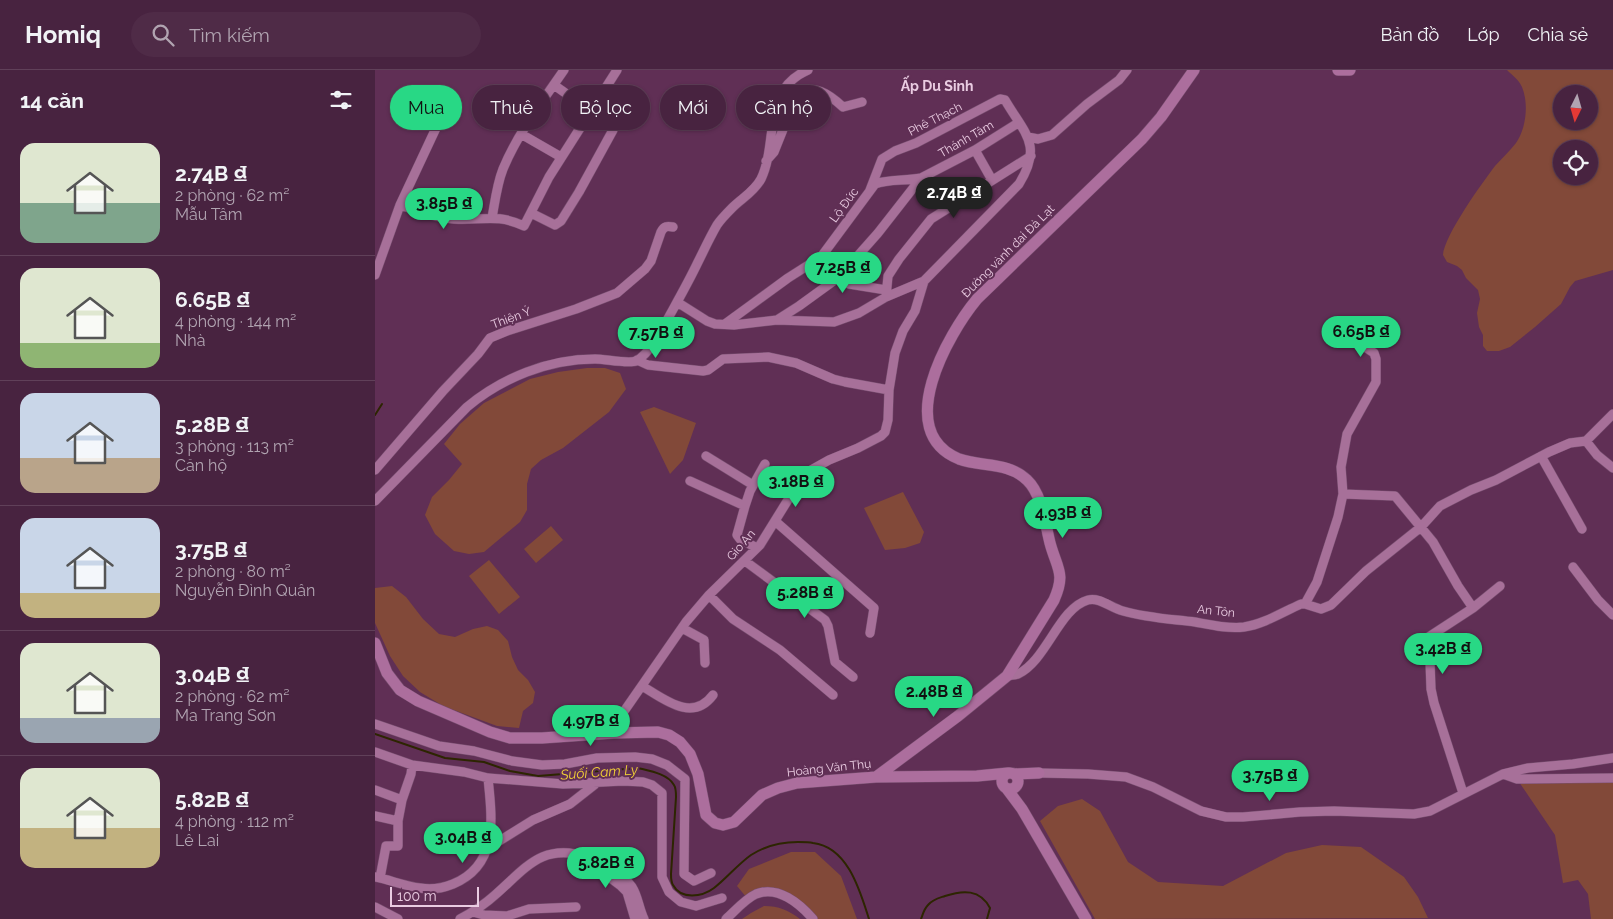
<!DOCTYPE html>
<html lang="vi">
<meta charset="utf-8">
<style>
:root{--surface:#482340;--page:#4f2b47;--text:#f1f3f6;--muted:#b1a4b1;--line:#604059;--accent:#28d885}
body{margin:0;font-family:Raleway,sans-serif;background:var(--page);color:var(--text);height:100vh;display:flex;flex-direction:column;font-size:19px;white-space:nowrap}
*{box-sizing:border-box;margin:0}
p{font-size:16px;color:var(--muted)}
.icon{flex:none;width:28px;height:28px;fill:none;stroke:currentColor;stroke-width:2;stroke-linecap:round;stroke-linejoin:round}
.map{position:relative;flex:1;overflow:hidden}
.panel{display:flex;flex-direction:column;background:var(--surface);width:375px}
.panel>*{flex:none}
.guide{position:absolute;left:15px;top:15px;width:475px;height:45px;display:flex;gap:10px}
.needle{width:32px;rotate:185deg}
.fabs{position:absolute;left:1178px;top:15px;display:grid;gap:10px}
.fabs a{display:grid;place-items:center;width:45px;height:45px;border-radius:50%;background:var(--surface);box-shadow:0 1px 4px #0004,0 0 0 1px var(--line);font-size:25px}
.scale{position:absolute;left:15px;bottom:12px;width:89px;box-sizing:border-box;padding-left:5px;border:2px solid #eacce2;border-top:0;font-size:14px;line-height:18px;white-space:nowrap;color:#eacce2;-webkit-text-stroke:4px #602f55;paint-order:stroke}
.price{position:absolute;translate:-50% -42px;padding:0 11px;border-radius:18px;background:var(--accent);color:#111;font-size:16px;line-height:32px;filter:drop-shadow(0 1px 2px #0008)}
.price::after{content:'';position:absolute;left:50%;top:30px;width:15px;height:11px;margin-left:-8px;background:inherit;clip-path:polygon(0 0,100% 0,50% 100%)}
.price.selected{background:#222;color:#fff}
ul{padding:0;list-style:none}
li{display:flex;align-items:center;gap:15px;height:125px;padding:0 20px}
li+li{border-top:1px solid var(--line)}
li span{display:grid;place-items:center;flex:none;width:140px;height:100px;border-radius:15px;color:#555}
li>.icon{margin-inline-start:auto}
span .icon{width:60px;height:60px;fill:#fffc;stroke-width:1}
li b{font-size:21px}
h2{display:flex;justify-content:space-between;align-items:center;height:60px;padding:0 20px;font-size:21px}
.chip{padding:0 18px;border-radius:22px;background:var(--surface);box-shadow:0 1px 4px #0004,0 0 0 1px var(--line);font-size:18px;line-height:45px}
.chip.selected{background:var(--accent);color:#111}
header{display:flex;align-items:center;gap:30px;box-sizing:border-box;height:70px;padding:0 25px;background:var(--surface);border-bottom:1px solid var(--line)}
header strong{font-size:24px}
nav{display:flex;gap:28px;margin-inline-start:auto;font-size:18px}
.search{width:350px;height:45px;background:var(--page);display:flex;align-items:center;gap:12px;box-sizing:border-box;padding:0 18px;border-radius:28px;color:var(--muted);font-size:19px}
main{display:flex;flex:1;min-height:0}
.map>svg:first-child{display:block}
.green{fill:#824939;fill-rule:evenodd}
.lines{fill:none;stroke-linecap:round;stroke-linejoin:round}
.stream{stroke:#2d2501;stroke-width:2}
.minor-casing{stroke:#784f70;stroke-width:10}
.major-casing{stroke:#784f70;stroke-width:12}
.minor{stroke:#a77099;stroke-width:9}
.major{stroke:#ac6e9d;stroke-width:11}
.labels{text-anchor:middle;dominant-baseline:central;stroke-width:4;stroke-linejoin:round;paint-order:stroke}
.street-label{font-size:12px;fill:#eacce2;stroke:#602f55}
.neighbourhood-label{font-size:14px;font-weight:bold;fill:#eacce2;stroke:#602f55}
.water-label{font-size:14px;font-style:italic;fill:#f2d135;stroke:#602f55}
</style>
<header>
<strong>Homiq</strong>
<div class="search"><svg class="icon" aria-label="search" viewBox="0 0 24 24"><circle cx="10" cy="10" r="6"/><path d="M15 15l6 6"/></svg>Tìm kiếm</div>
<nav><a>Bản đồ</a><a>Lớp</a><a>Chia sẻ</a></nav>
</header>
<main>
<section class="panel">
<h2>14 căn<svg class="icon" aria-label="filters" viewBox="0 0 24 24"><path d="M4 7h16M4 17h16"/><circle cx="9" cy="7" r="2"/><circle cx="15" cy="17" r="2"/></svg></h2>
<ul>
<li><span style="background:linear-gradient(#dfe7d0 60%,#7fa58c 0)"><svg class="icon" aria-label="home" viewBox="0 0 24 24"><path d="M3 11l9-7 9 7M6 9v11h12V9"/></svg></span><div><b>2.74B ₫</b><p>2 phòng · 62 m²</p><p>Mẫu Tâm</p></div></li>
<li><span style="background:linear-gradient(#dfe7d0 75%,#8fb573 0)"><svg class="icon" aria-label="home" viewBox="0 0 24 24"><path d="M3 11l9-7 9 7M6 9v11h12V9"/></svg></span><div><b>6.65B ₫</b><p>4 phòng · 144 m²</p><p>Nhà</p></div></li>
<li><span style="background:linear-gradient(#c9d6e8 65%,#b9a48a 0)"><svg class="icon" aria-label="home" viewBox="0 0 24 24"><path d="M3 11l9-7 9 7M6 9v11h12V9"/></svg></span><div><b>5.28B ₫</b><p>3 phòng · 113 m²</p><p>Căn hộ</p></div></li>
<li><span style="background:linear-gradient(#c9d6e8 75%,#c2b280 0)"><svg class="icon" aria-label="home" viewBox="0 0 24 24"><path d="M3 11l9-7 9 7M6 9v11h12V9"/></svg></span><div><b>3.75B ₫</b><p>2 phòng · 80 m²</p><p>Nguyễn Đình Quân</p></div></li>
<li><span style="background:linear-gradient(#dfe7d0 75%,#9aa5b1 0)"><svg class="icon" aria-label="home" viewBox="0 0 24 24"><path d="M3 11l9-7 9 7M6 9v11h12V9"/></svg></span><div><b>3.04B ₫</b><p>2 phòng · 62 m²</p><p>Ma Trang Sơn</p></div></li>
<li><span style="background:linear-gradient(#dfe7d0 60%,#c2b280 0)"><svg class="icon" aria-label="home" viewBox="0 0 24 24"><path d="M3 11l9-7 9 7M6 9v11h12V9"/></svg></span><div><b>5.82B ₫</b><p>4 phòng · 112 m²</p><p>Lê Lai</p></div></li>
</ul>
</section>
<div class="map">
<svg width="1238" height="849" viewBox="0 0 1238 849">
<rect width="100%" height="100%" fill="#602f55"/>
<path class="green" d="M1132 0H1238V200L1200 211 1195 217 1186 234 1160 257 1135 277 1124 281H1112L1108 276V265L1104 257 1102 243 1105 229 1103 220 1091 208 1087 200 1082 196 1072 192 1068 185C1069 166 1107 113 1120 96 1127 88 1135 81 1141 73 1151 59 1154 34 1147 17 1144 10 1137 5 1132 0ZM1186 24H1214V51H1186ZM1186 79H1214V106H1186Z
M304 23 312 51 308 60 290 50Z
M212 298H230L245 303 251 319 234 342 188 378 166 390 156 399 152 414V440L145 452 109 482 94 484 79 481 60 464 50 445 57 427 74 410 87 394 69 374 85 354 109 333 155 309 183 302Z
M279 337 321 353 308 390 295 404 265 342Z
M528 422 549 462 545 473 530 478 510 480 489 438Z
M176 456 188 470 161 493 149 479Z
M114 490 145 527 124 544 94 506Z
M17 516 31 527 48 549 64 564 80 567 98 559 112 556 123 560 133 571 137 587 143 600 153 610 160 622 158 633 148 641 144 658 122 656 68 636 45 622 28 606 15 586 0 553V518Z
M1142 709H1238V849H1216L1213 824 1203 810 1188 813 1180 765Z
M707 729 725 741 753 792 783 812 848 816 911 783 947 775 986 777 1029 807 1043 827 1053 848 720 849 665 751 683 736Z
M416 782H440L466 806 482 849H441L408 823 372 828 362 816 374 799Z
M389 836C404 836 413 840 425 849H367L376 843Z"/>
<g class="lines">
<path class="stream" d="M0 345 7 334
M0 664 70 688 109 692 135 701 163 706 263 698C275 701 293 704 299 715 301 718 301 724 301 727L296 804C296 807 296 812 298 815 306 830 327 827 339 818 352 808 362 795 376 785 390 776 407 772 423 772 428 772 434 772 438 773 473 777 485 821 494 849
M546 849C548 844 549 839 553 835 558 829 564 828 570 826 588 820 605 819 615 838L612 849"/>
<defs>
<path id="minor" d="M146 64 186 87
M653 67 663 69 677 65 712 34 744 10 752 0
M600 80 617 110
M391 91 399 82 421 27C437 11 455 25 468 37L487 32
M25 135C43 141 61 148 79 149 106 151 122 143 149 156L174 107 242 0
M156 143 180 155 186 151 204 122 238 60 237 56 179 15
M117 148C120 131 122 114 128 99 143 63 167 32 189 0
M446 187 464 207 474 214 511 220
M0 205 25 135 69 41
M511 227 513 206 524 189 556 149 656 86
M302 232 332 251 340 254 359 255 402 250 459 252 484 243 511 227 549 211 644 114C668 75 650 64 630 30L625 29 541 73 520 81 507 89 495 120
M402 250 424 236 464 207 503 163 546 108 600 80 643 53
M350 254 413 208 446 187 500 114C512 109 532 111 546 108
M262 290 273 295 328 301 333 300 348 289 393 287 421 293 458 309 470 312 514 320
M1211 371 1222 385 1238 398
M331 386 378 415
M1166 386 1207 459
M0 400 68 321 103 284 115 268 132 261 201 239 242 223 270 199 276 191 286 162C289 156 292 156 298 157
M315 411 370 436
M968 424 1020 426 1058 472 1083 516 1098 538
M0 431 92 337C127 308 173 289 220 289 230 289 253 294 261 291 267 288 274 280 277 275 283 268 286 259 291 252 302 232 313 213 323 192 329 180 335 167 342 155 346 149 352 143 357 138 367 128 379 122 386 109 404 71 386 20 433 0
M400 451 499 538 495 563
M382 478 365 469 362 465 370 436 375 421 390 394
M370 491 450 550 453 556 460 592 478 607
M1198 497 1223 530 1238 545
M334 525 358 549 405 580 458 625
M930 534 942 512 963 447 968 424 966 397 972 364 1001 312V289L999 283 987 275 966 269
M307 558 329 570 330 593
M632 606C635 605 640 605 643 604 672 590 684 538 713 530 725 527 736 538 748 541 772 548 796 549 820 552 836 555 853 559 869 557 889 554 908 542 926 534H930L946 539 956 535 991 501 1046 457 1065 436 1096 420 1121 410 1174 382 1195 373 1211 371 1238 344
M267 616C289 629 317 653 338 625
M0 654 64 676 99 681 137 691 167 695 190 694 222 688 260 687 277 689 292 695 310 709 309 804 319 811 336 803
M239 663 243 650 311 552 334 525 385 475 429 404 454 390 483 378 506 366 510 362 513 350 514 320 520 283 528 261 540 241 549 211
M0 682 37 695 89 702 113 708 188 714 248 711 268 712 277 715 287 723V807L294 822 306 832 321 836 347 828
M664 703 713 704 751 707 778 717 826 741 851 747H868L925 742 959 741 1039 744 1055 741 1128 704 1153 698 1198 694 1238 688
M1128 704 1142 709 1238 708
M0 720 27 730
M1088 723 1059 633 1056 619 1055 592 1050 584 1048 574 1049 570 1098 538 1125 516
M0 746 23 751 27 730 36 704 37 695
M113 778 158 750 195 734 223 712
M212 788 226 801 246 816 252 822 260 849
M0 807C15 810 30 816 45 818 56 820 68 818 78 814 124 795 117 748 113 708
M5 808 11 776H23V751
M0 837 23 849
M98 842 109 845 132 846 154 839 201 837
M85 849C98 842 110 834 120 825 151 798 167 772 213 787 230 792 246 802 257 817 263 826 264 839 269 849
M351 849C360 841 370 829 381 824 403 815 425 834 438 849"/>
<path id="major" d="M963 0H975
M0 573 12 603 25 620 43 631 115 662 135 668H167L239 663 283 662 294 665 305 672 315 684 323 704 331 745 340 753 348 755 359 752 387 725 403 718 422 713 501 707 602 706 633 703
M627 711a8 8 0 1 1 16 0a8 8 0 1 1-16 0Z
M639 704 664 703
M501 707 583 646 632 606 679 530C691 503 682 499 675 473 670 453 667 424 652 410 634 392 606 397 584 389 517 362 573 264 602 229L767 69 786 47 819 0
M632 719 647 739 711 849"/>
</defs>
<use href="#minor" class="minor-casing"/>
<use href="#major" class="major-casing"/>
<use href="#minor" class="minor"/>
<use href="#major" class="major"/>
</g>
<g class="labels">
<g class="street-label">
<text transform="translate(560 49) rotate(-27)">Phê Thạch</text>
<text transform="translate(591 69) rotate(-30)">Thánh Tâm</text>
<text transform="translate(469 135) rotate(-54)">Lộ Đức</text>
<text transform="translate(633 181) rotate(-45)">Đường vành đai Đà Lạt</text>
<text transform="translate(136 248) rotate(-20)">Thiện Ý</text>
<text transform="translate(366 475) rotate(-49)">Gio An</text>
<text transform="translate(841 541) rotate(6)">An Tôn</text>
<text transform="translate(454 698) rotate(-6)">Hoàng Văn Thụ</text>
</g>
<g class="neighbourhood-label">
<text x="562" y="16">Ấp Du Sinh</text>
</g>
<g class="water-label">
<text transform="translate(224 702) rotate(-4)">Suối Cam Ly</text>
</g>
</g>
</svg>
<div class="fabs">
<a><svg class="needle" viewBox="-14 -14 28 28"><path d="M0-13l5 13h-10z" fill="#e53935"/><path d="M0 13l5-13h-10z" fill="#b1a4b1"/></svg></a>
<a><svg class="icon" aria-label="locate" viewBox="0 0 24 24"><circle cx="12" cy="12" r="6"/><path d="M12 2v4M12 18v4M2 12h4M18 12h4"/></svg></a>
</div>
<div class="scale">100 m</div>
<b class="price selected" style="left:579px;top:149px">2.74B ₫</b>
<b class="price" style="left:69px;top:160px">3.85B ₫</b>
<b class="price" style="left:468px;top:224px">7.25B ₫</b>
<b class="price" style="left:986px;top:288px">6.65B ₫</b>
<b class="price" style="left:281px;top:289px">7.57B ₫</b>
<b class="price" style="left:421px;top:438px">3.18B ₫</b>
<b class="price" style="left:688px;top:469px">4.93B ₫</b>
<b class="price" style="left:430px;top:549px">5.28B ₫</b>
<b class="price" style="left:1068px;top:605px">3.42B ₫</b>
<b class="price" style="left:559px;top:648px">2.48B ₫</b>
<b class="price" style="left:216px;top:677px">4.97B ₫</b>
<b class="price" style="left:895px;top:732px">3.75B ₫</b>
<b class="price" style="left:88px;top:794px">3.04B ₫</b>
<b class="price" style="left:231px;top:819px">5.82B ₫</b>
<div class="guide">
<a class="chip selected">Mua</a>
<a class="chip">Thuê</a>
<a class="chip">Bộ lọc</a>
<a class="chip">Mới</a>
<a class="chip">Căn hộ</a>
</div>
</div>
</main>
